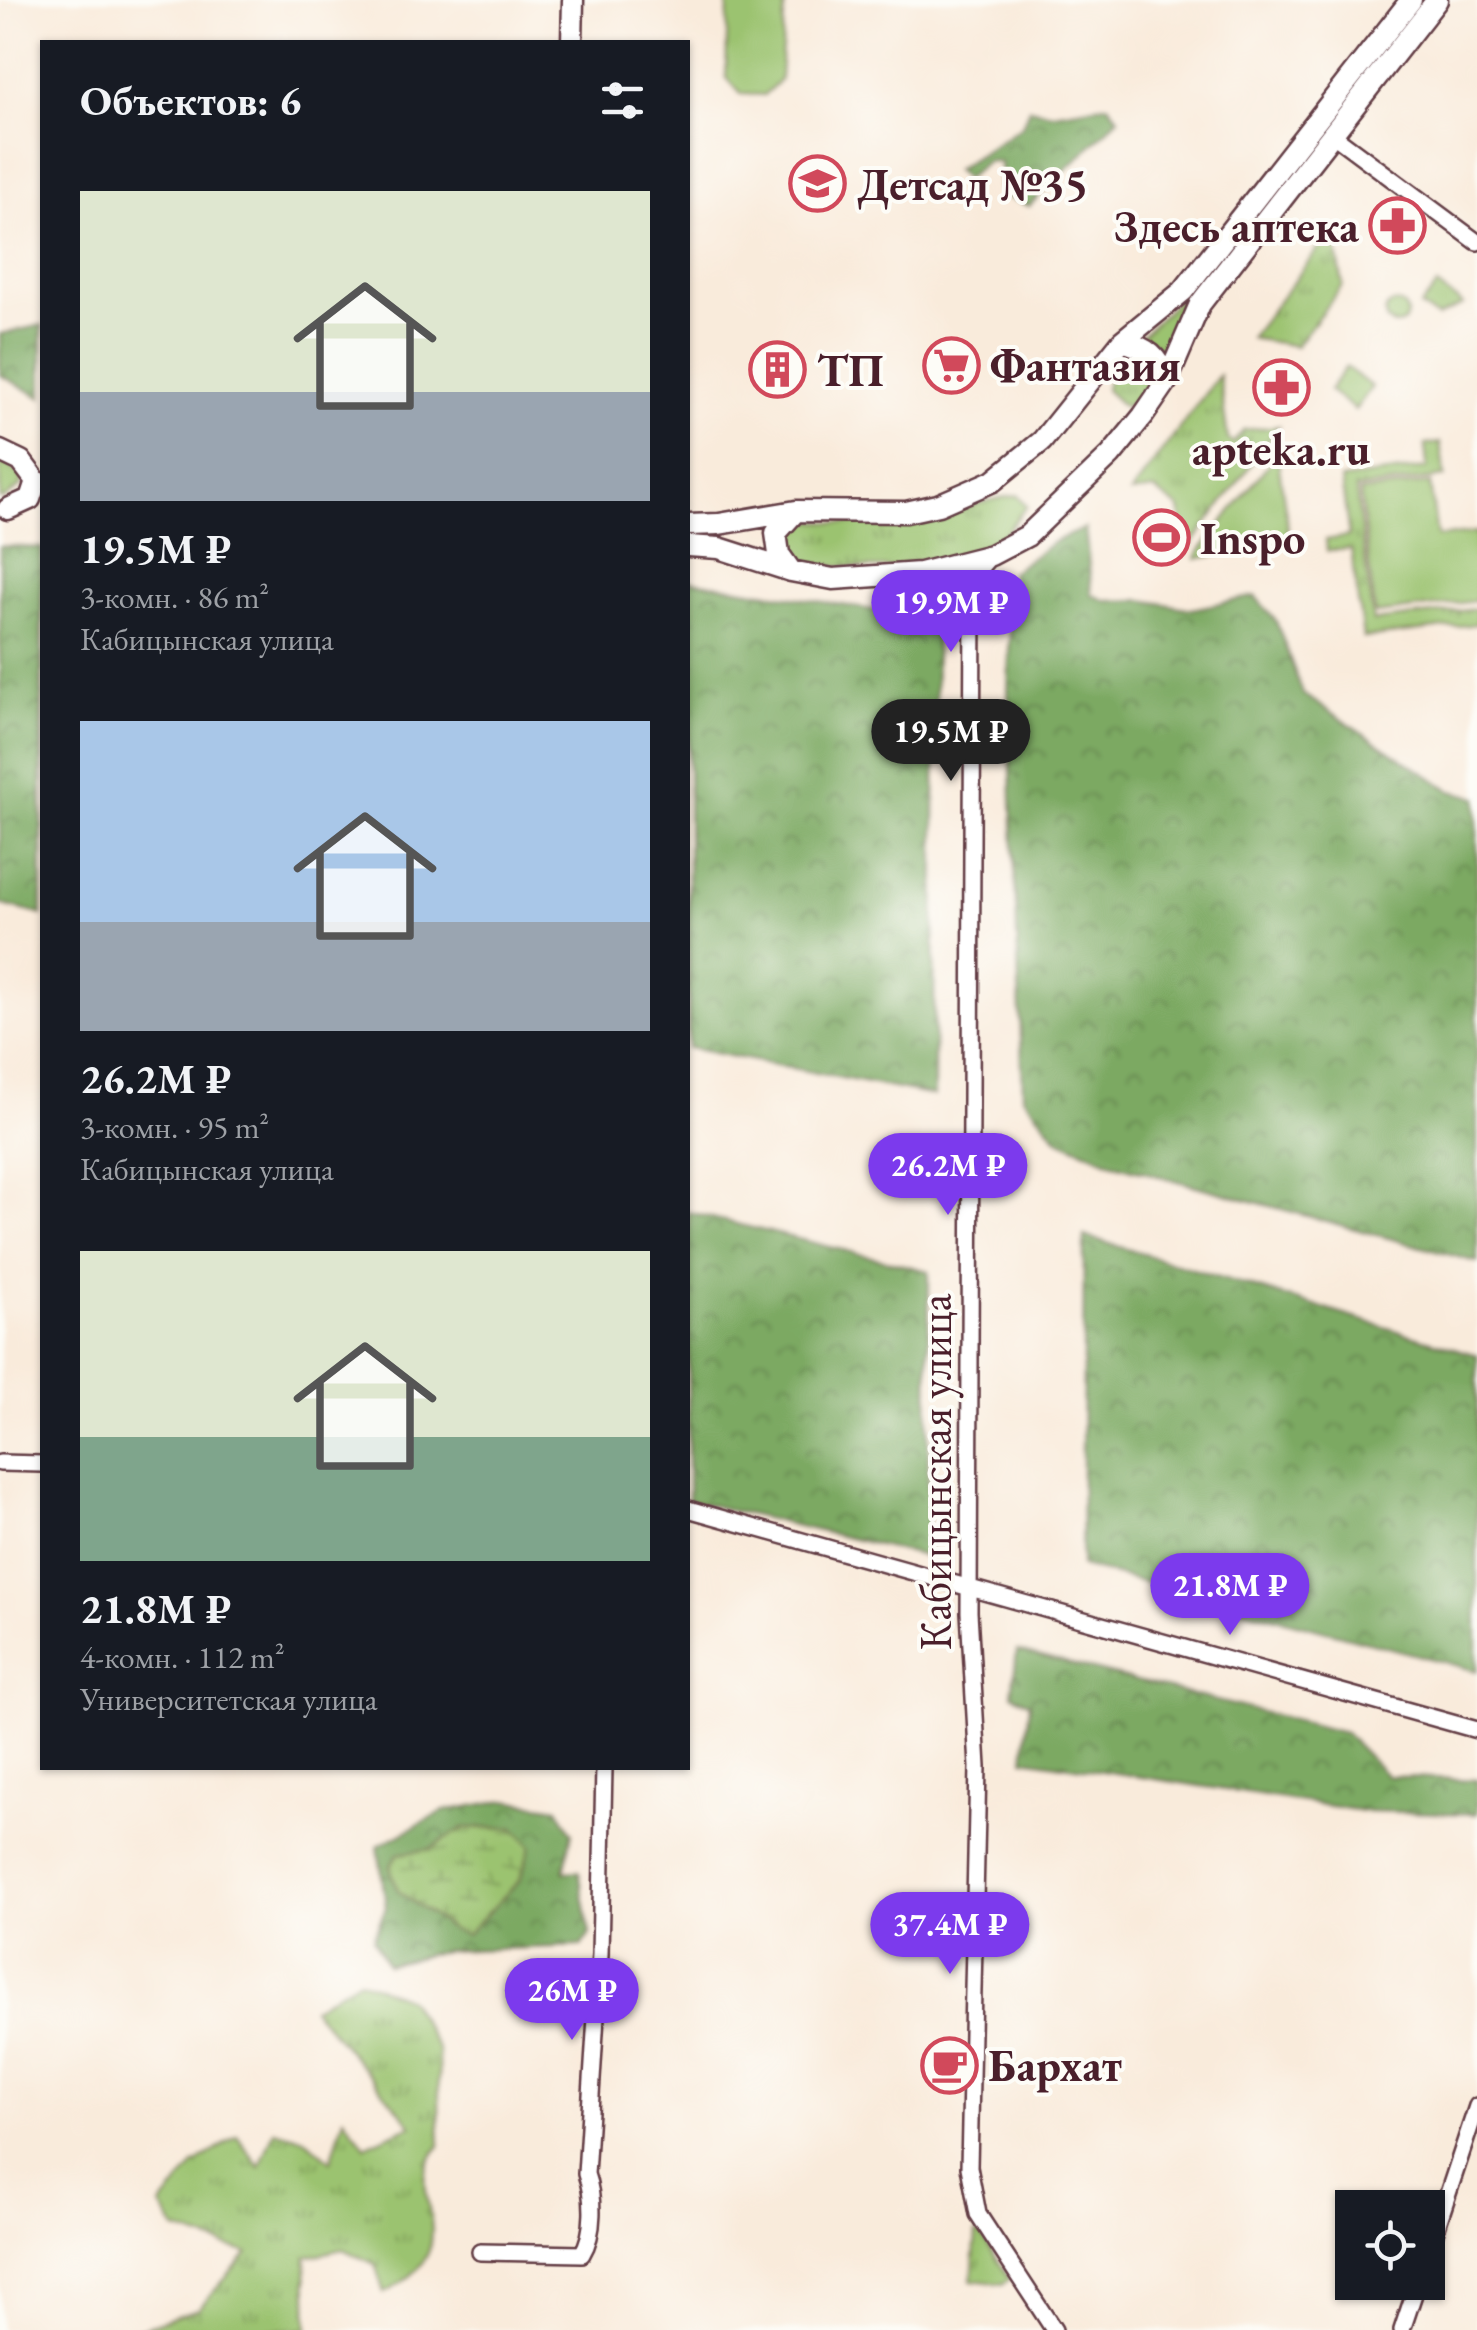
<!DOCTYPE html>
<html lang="ru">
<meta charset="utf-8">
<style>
:root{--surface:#171b24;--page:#20242c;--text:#f1f3f6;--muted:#9ea1a6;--accent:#7c3aed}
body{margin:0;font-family:"EB Garamond",serif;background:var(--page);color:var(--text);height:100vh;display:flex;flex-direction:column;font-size:38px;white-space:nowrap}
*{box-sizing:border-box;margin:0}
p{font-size:32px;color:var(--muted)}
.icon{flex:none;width:55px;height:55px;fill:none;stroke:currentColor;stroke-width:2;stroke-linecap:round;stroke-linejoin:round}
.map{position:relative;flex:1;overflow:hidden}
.details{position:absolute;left:40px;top:40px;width:650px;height:1730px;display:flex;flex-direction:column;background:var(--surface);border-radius:0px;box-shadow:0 2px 8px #0004}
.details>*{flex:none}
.fabs{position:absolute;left:1335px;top:2190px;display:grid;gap:20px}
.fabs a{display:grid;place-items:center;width:110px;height:110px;border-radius:0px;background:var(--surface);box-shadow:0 2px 8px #0004;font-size:50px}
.price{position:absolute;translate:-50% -85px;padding:0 22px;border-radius:35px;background:var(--accent);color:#fff;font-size:32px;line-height:65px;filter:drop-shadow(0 2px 5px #0008)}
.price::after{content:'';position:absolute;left:50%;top:60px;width:30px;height:22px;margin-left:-15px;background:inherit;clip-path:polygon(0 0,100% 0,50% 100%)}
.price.current{background:#222;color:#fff}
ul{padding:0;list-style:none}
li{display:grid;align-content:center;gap:20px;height:530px;padding:0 40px}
li span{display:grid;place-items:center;height:310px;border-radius:0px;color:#555}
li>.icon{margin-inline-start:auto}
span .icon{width:180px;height:180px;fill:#fffc;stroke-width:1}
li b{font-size:42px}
h2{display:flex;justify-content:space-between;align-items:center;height:120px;padding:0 40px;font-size:42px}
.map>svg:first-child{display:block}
.grass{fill:url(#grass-tufts);stroke:#72714d;stroke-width:2.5}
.forest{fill:url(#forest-crowns);stroke:#636446;stroke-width:2.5;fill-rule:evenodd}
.wetland{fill:url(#wetland-marsh);stroke:#72714d;stroke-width:2.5}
.park{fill:#9bc36f;stroke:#72714d;stroke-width:2.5}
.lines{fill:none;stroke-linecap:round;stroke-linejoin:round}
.minor-casing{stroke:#643e45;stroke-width:20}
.major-casing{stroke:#643e45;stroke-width:25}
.minor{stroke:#fff;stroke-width:15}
.major{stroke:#fff;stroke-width:20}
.labels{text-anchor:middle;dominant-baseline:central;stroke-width:8;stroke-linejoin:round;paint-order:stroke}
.poi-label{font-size:45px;font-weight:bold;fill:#4a1f2b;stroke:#fdfcf7;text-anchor:start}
.street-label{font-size:45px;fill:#4a1f2b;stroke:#fdfcf7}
</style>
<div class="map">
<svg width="1477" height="2330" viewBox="0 0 1477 2330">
<defs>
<pattern id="grass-tufts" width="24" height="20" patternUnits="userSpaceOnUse" patternTransform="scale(2.5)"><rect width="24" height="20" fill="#9bc36f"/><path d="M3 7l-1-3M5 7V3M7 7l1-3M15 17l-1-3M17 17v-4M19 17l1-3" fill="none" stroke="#809e5b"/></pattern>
<pattern id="forest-crowns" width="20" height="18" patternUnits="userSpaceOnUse" patternTransform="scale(2.5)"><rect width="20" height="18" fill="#7ca962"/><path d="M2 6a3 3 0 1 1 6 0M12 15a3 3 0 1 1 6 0" fill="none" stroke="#688951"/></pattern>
<pattern id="wetland-marsh" width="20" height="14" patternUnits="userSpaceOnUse" patternTransform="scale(2.5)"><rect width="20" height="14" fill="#9bc36f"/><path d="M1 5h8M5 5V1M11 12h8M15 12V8" fill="none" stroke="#809e5b"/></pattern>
</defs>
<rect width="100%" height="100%" fill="#fdfcf7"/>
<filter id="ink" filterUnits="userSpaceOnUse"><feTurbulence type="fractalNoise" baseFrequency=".01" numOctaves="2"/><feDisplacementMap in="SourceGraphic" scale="20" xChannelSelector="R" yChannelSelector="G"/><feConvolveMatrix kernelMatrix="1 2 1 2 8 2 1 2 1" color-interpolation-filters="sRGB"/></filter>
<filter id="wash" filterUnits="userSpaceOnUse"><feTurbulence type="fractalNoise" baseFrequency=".0048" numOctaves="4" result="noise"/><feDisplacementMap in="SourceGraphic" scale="40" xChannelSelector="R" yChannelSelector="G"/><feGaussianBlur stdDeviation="2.25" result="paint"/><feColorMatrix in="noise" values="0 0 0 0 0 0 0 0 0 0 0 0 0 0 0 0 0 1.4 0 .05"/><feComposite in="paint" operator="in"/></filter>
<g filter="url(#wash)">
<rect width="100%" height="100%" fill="#f9ebdb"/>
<path class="grass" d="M1333 230 1343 285 1296 346 1250 338Z
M1224 254 1227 256 1167 362 1158 346 1140 337Z
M1128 351 1147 360 1158 379 1151 391 1124 407 1105 389 1115 362Z
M1219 375 1228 439 1233 443 1244 430 1279 426 1186 553 1180 509 1155 490 1131 493Z
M1440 443 1445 477 1356 489 1373 621 1477 609V624L1363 638 1351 549 1327 551 1326 540 1349 536 1341 479 1427 468 1425 445Z
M0 460 21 475 22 485 5 499H0Z
M1018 495 1027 506C1017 517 1008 532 996 542 957 573 840 572 794 560L784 538 795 520C832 522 869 526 905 521 944 516 979 500 1018 495Z
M359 1979 409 1999 438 2049 440 2146C394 2191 480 2244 384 2293L375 2264 343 2249 306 2257 308 2330H135L198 2309 248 2253 176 2230 161 2206 194 2165 237 2136 260 2167 274 2130 304 2138 331 2161 344 2117 365 2146 412 2125 312 2008Z
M976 2234H981L1010 2279 1003 2284 972 2280Z"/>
<path class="forest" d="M1108 104 1119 118 1029 206 1000 194V162L987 161 965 179 955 170 1022 126 1029 108 1053 113Z
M42 325V398L0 375V334Z
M1085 528 1092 594 1106 601 1143 600 1192 609 1255 596 1276 621 1303 694 1452 791 1477 797V1262L1118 1165 1058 1139 1023 1096 1008 693 1011 572 1055 541Z
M0 546 42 548V915L0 904Z
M688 580 936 620 934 1096 688 1048Z
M688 1212 929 1271 928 1557 688 1500Z
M1084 1236 1477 1355V1671L1081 1566Z
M1017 1651 1345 1733 1387 1776 1477 1780V1814L1362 1811 1024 1759 1030 1703 1012 1694Z
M506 1800 558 1808 572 1833 564 1872 579 1871 590 1934 582 1946 443 1951 387 1965 373 1938 386 1907 378 1846 444 1811ZM464 1828H514L520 1880 466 1934C429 1923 416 1887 398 1855L430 1849Z"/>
<path class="wetland" d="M463 1828H514L531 1846 520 1880 466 1935 452 1930 398 1891 390 1867 398 1854 430 1849Z"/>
<path class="park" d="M728 0H785L780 80 764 95 741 94 726 77Z
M1437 286 1463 305 1437 317 1420 307Z
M1385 314a11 11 0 1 1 22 0a11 11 0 1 1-22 0Z
M1346 367 1372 387 1355 410 1329 390Z
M1277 453 1290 542 1196 559 1197 555Z
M1430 483 1437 537 1477 532V601L1375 614 1360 492Z"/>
</g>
<g filter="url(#ink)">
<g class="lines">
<defs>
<path id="minor" d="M1333 135 1477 242
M991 555 979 569 973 590 969 1612 978 1767 969 2167 978 2214 1054 2330
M0 1463 42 1464
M688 1509 1477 1730
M480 2252 582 2254C595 2233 594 2197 586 2174L600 1954 604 1768
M1428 2254 1477 2106
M1402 2330 1418 2282"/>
<path id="major" d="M572 42 573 0
M1122 341C1148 348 1158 356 1167 381
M0 451 21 461 36 481 30 499 8 509
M688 525 719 524 796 511 906 512 938 505 993 481 1042 441 1122 341 1183 291 1411 0
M688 546 719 548 791 571 833 579 920 573 991 555 1027 536 1111 455 1143 416 1167 381 1200 304 1437 0
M791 571 779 554 776 533 796 511"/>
</defs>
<use href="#minor" class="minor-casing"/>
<use href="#major" class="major-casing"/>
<use href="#minor" class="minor"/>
<use href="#major" class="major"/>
</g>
</g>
<defs>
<symbol id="school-ring" viewBox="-11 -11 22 22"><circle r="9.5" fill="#fdfcf7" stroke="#d1495b" stroke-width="1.5"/><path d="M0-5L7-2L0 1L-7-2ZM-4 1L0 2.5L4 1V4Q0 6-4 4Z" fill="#d1495b"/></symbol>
<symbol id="pharmacy-ring" viewBox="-11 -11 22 22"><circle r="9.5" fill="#fdfcf7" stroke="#d1495b" stroke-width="1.5"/><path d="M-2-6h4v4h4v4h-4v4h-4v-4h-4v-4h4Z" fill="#d1495b"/></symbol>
<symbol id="supermarket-ring" viewBox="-11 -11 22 22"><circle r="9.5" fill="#fdfcf7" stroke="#d1495b" stroke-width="1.5"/><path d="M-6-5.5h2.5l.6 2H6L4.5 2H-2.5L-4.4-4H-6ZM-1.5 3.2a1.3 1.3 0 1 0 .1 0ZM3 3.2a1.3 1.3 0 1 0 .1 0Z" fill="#d1495b"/></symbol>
<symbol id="building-ring" viewBox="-11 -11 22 22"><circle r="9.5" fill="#fdfcf7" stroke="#d1495b" stroke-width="1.5"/><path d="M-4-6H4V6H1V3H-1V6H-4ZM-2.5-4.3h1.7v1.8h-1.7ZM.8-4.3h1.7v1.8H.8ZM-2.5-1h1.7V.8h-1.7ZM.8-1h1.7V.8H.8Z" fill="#d1495b"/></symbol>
<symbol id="stadium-ring" viewBox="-11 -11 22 22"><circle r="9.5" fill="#fdfcf7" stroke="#d1495b" stroke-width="1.5"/><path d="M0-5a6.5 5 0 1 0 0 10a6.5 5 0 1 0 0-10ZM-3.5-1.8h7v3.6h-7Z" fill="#d1495b"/></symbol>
<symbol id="cafe-ring" viewBox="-11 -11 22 22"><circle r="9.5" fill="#fdfcf7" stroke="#d1495b" stroke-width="1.5"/><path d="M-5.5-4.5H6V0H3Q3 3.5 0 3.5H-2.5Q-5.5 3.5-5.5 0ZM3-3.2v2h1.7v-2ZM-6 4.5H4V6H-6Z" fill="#d1495b"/></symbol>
</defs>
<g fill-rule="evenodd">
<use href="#school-ring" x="786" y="152" width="63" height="63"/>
<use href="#pharmacy-ring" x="1366" y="194" width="63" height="63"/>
<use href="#supermarket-ring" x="920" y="334" width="63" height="63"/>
<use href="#building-ring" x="746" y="338" width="63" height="63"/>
<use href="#pharmacy-ring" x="1250" y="356" width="63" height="63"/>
<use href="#stadium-ring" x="1130" y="506" width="63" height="63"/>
<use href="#cafe-ring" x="918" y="2034" width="63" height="63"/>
</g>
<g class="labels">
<g class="poi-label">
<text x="857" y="184">Детсад №35</text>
<text x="1359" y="226" text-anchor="end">Здесь аптека</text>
<text x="990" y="365">Фантазия</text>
<text x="817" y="370">ТП</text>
<text x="1281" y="449" text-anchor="middle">apteka.ru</text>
<text x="1200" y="538">Inspo</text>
<text x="988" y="2065">Бархат</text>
</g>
<g class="street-label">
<text transform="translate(935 1472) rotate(-90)">Кабицынская улица</text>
</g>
</g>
</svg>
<div class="fabs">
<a><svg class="icon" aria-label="locate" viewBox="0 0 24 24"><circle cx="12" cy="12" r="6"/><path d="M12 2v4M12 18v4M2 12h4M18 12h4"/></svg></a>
</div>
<b class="price" style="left:951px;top:655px">19.9M ₽</b>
<b class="price current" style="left:951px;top:784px">19.5M ₽</b>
<b class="price" style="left:948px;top:1218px">26.2M ₽</b>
<b class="price" style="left:1230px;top:1638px">21.8M ₽</b>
<b class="price" style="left:950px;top:1977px">37.4M ₽</b>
<b class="price" style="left:572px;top:2043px">26M ₽</b>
<section class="details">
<h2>Объектов: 6<svg class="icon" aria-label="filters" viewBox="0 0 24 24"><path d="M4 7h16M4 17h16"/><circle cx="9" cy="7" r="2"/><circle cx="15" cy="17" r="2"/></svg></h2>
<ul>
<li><span style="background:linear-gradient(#dfe7d0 65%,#9aa5b1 0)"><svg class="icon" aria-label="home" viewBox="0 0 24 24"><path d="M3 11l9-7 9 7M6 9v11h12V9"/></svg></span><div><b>19.5M ₽</b><p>3-комн. · 86 m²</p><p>Кабицынская улица</p></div></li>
<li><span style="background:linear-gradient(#a9c7e8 65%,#9aa5b1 0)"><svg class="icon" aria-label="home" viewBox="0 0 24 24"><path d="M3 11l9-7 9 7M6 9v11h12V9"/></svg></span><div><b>26.2M ₽</b><p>3-комн. · 95 m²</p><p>Кабицынская улица</p></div></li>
<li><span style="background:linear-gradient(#dfe7d0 60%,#7fa58c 0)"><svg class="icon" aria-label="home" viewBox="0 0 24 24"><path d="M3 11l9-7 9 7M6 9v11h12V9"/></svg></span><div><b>21.8M ₽</b><p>4-комн. · 112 m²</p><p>Университетская улица</p></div></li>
</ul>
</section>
</div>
